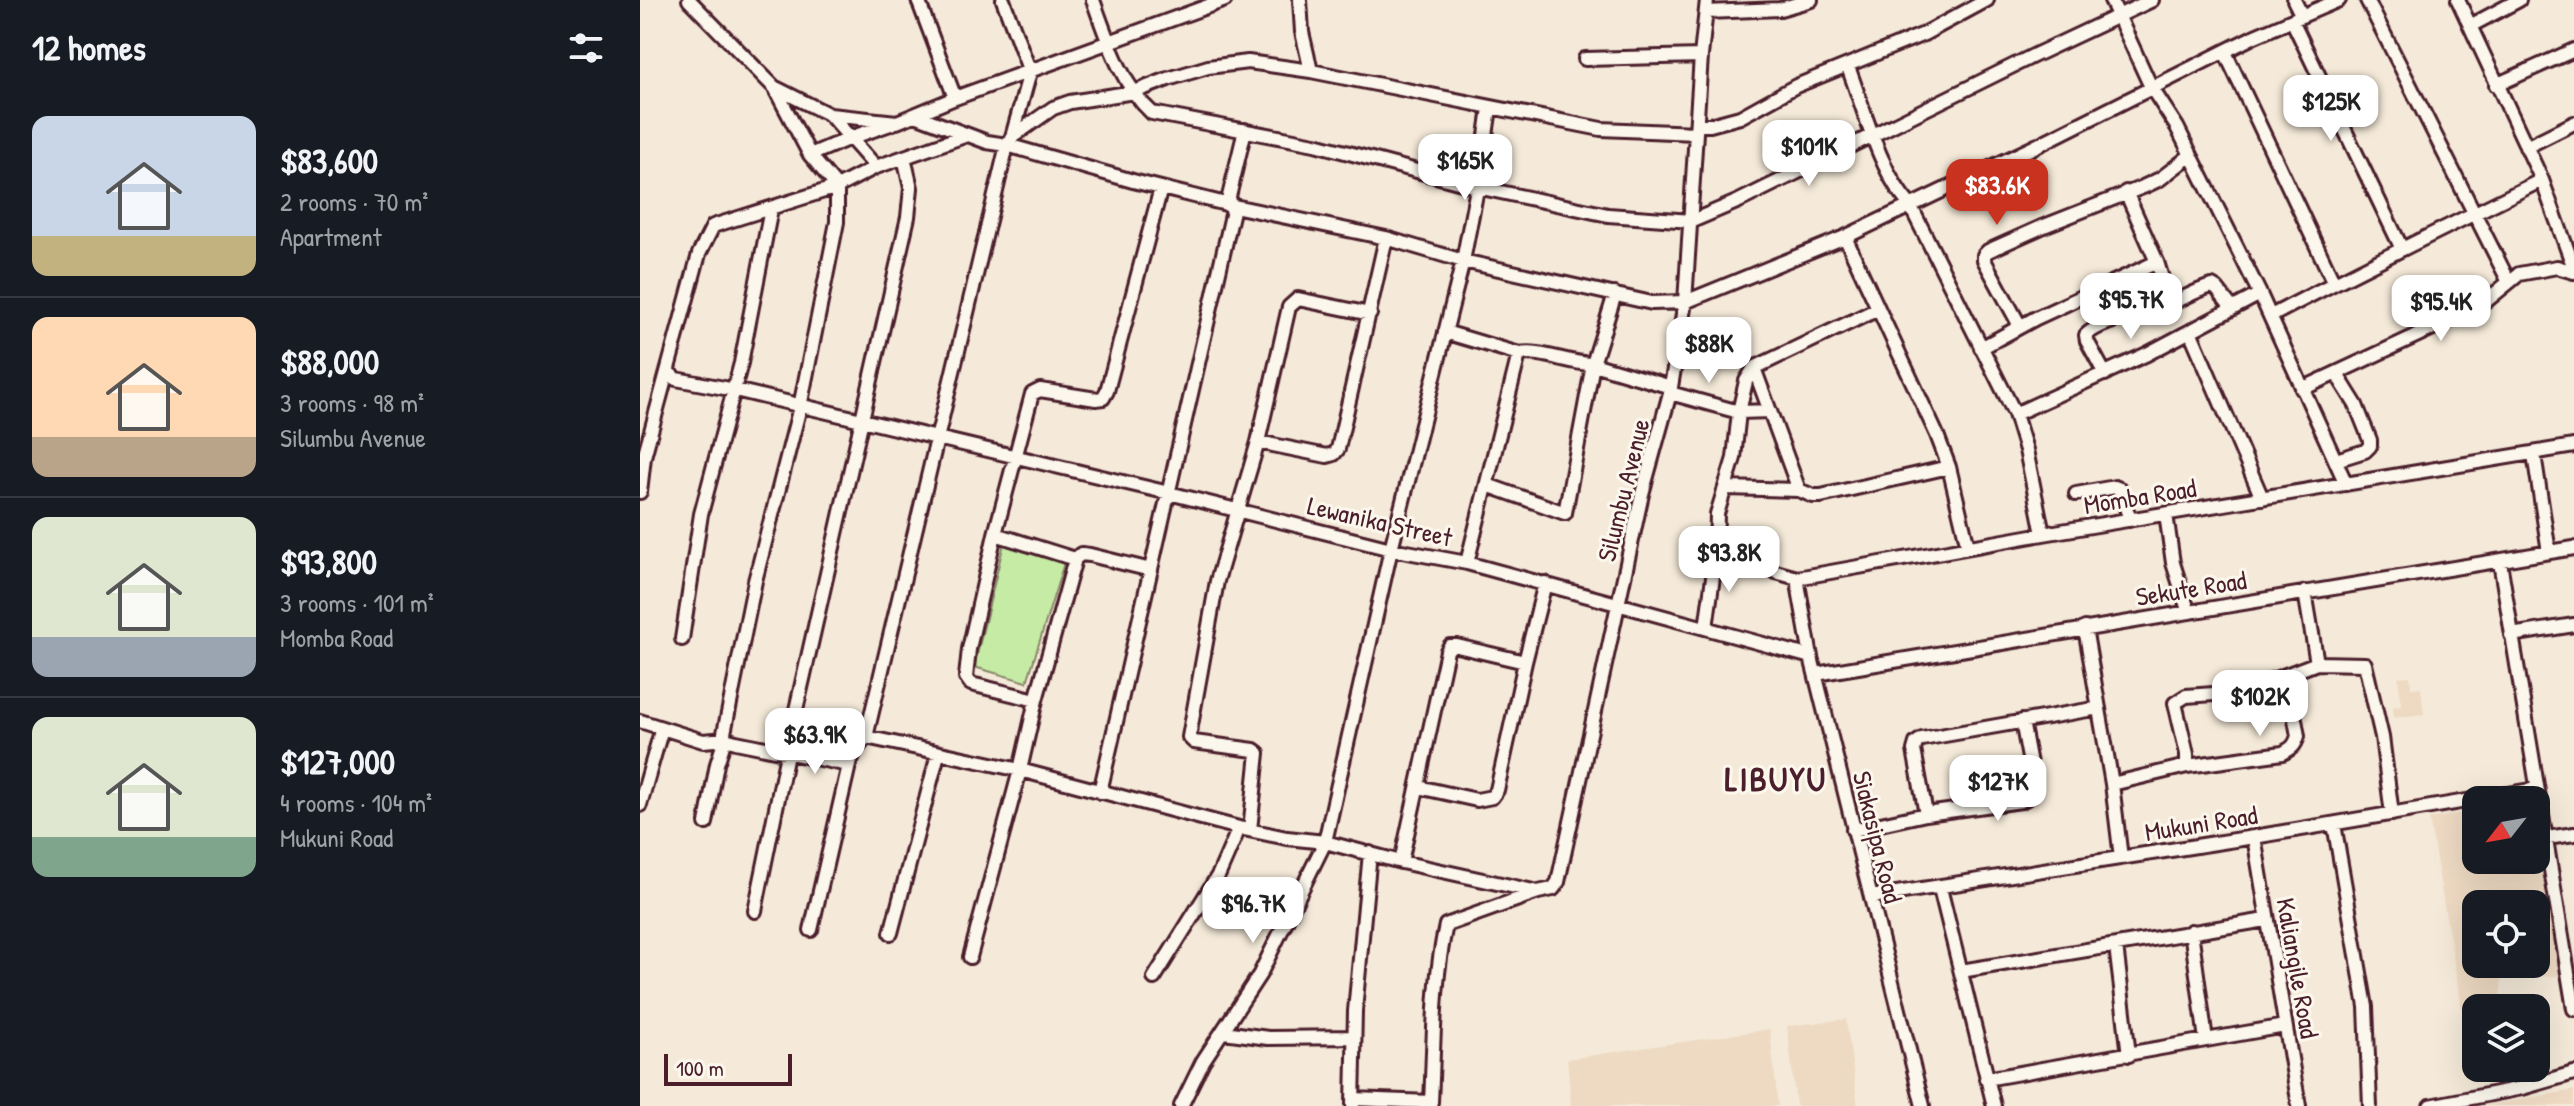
<!DOCTYPE html>
<meta charset="utf-8">
<style>
:root{--surface:#171b24;--page:#242831;--text:#f1f3f6;--muted:#9ea1a6;--line:#363941;--accent:#c8321e}
body{margin:0;font-family:"Patrick Hand",sans-serif;background:var(--page);color:var(--text);height:100vh;display:flex;flex-direction:column;font-size:30px;white-space:nowrap}
*{box-sizing:border-box;margin:0}
p{font-size:26px;color:var(--muted)}
.icon{flex:none;width:44px;height:44px;fill:none;stroke:currentColor;stroke-width:2;stroke-linecap:round;stroke-linejoin:round}
.map{position:relative;flex:1;overflow:hidden}
.drawer{display:flex;flex-direction:column;background:var(--surface);width:640px}
.drawer>*{flex:none}
.needle{width:52px;rotate:239deg}
.buttons{position:absolute;left:1822px;top:786px;display:grid;gap:16px}
.buttons a{display:grid;place-items:center;width:88px;height:88px;border-radius:16px;background:var(--surface);box-shadow:0 8px 32px #0002;font-size:40px}
.scale{position:absolute;left:24px;bottom:20px;width:128px;box-sizing:border-box;padding-left:8px;border:4px solid #4a1f2b;border-top:0;font-size:22px;line-height:28px;white-space:nowrap;color:#4a1f2b;-webkit-text-stroke:6px #fbf7ec;paint-order:stroke}
.price{position:absolute;translate:-50% -68px;padding:0 18px;border-radius:16px;background:#fff;color:#222;font-size:26px;line-height:52px;filter:drop-shadow(0 2px 4px #0008)}
.price::after{content:'';position:absolute;left:50%;top:48px;width:24px;height:18px;margin-left:-12px;background:inherit;clip-path:polygon(0 0,100% 0,50% 100%)}
.price.on{background:var(--accent);color:#fff}
ul{padding:0;list-style:none}
li{display:flex;align-items:center;gap:24px;height:200px;padding:0 32px}
li+li{border-top:2px solid var(--line)}
li span{display:grid;place-items:center;flex:none;width:224px;height:160px;border-radius:16px;color:#555}
li>.icon{margin-inline-start:auto}
span .icon{width:96px;height:96px;fill:#fffc;stroke-width:1}
li b{font-size:34px}
h2{display:flex;justify-content:space-between;align-items:center;height:96px;padding:0 32px;font-size:34px}
main{display:flex;flex:1;min-height:0}
.map>svg:first-child{display:block}
.built{fill:#eedac3;fill-rule:evenodd}
.green{fill:#c5eba5;stroke:#888568;stroke-width:2}
.lines{fill:none;stroke-linecap:round;stroke-linejoin:round}
.minor-casing{stroke:#4a1f2b;stroke-width:18}
.minor{stroke:#fbf7ec;stroke-width:12}
.labels{text-anchor:middle;dominant-baseline:central;stroke-width:6;stroke-linejoin:round;paint-order:stroke}
.street-label{font-size:26px;fill:#4a1f2b;stroke:#fbf7ec}
.district-label{font-size:34px;font-weight:bold;letter-spacing:2px;fill:#4a1f2b;stroke:#fbf7ec}
</style>
<main>
<section class="drawer">
<h2>12 homes<svg class="icon" aria-label="filters" viewBox="0 0 24 24"><path d="M4 7h16M4 17h16"/><circle cx="9" cy="7" r="2"/><circle cx="15" cy="17" r="2"/></svg></h2>
<ul>
<li><span style="background:linear-gradient(#c9d6e8 75%,#c2b280 0)"><svg class="icon" aria-label="home" viewBox="0 0 24 24"><path d="M3 11l9-7 9 7M6 9v11h12V9"/></svg></span><div><b>$83,600</b><p>2 rooms · 70 m²</p><p>Apartment</p></div></li>
<li><span style="background:linear-gradient(#ffd9b3 75%,#b9a48a 0)"><svg class="icon" aria-label="home" viewBox="0 0 24 24"><path d="M3 11l9-7 9 7M6 9v11h12V9"/></svg></span><div><b>$88,000</b><p>3 rooms · 98 m²</p><p>Silumbu Avenue</p></div></li>
<li><span style="background:linear-gradient(#dfe7d0 75%,#9aa5b1 0)"><svg class="icon" aria-label="home" viewBox="0 0 24 24"><path d="M3 11l9-7 9 7M6 9v11h12V9"/></svg></span><div><b>$93,800</b><p>3 rooms · 101 m²</p><p>Momba Road</p></div></li>
<li><span style="background:linear-gradient(#dfe7d0 75%,#7fa58c 0)"><svg class="icon" aria-label="home" viewBox="0 0 24 24"><path d="M3 11l9-7 9 7M6 9v11h12V9"/></svg></span><div><b>$127,000</b><p>4 rooms · 104 m²</p><p>Mukuni Road</p></div></li>
</ul>
</section>
<div class="map">
<svg width="1934" height="1106" viewBox="0 0 1934 1106">
<rect width="100%" height="100%" fill="#f5ead9"/>
<filter id="ink" filterUnits="userSpaceOnUse"><feTurbulence type="fractalNoise" baseFrequency=".0125" numOctaves="2"/><feDisplacementMap in="SourceGraphic" scale="16" xChannelSelector="R" yChannelSelector="G"/><feConvolveMatrix kernelMatrix="1 2 1 2 8 2 1 2 1" color-interpolation-filters="sRGB"/></filter>
<g filter="url(#ink)">
<path class="built" d="M1770 676 1771 688 1781 687 1784 714 1754 718 1753 707 1761 705 1758 677Z
M1836 810V860H1896V815L1921 976 1862 978 1859 1008H1836V1040L1827 1038 1789 819ZM1836 904H1896V964H1836Z
M1206 1019 1218 1106H1156L1147 1026Z
M1130 1029 1138 1106H931L927 1059Z
M1934 1090V1106H1844Z"/>
<path class="green" d="M364 543 424 563 387 682 334 667Z"/>
<g class="lines">
<defs>
<path id="minor" d="M49 0 134 87 190 115 257 122 315 98 585 0
M278 0 315 98
M453 0C467 38 481 85 512 113L675 144 837 187 968 215 1052 221 1099 201 1395 55 1512 0
M660 0 662 32 671 71
M1471 0 1511 87 1537 127 1620 294 1706 484
M1654 0 1662 16
M1727 0 1869 282
M1818 0 1902 180 1934 268
M1066 12 1140 9 1171 0
M1652 20 1762 249
M1830 26 1879 0
M1585 52 1694 283
M945 59 1061 56
M1208 67C1224 108 1240 173 1270 205L1375 414 1386 450 1403 534
M1856 85 1934 50
M134 87 170 155 197 187V222L160 407 115 581 84 733 85 739 96 742 209 765
M190 115 236 167
M275 115 347 142 367 145 493 181 594 206 746 238 823 261 1012 303 1045 302 1205 237 1392 148 1615 36 1699 0
M1057 125H1070L1100 117 1156 86 1284 34 1347 0
M372 137 413 108 430 102 494 92 528 79 568 67 608 62 671 71 961 129 1056 133
M1886 147 1934 123
M170 155 210 138 253 123
M1486 192 1517 262 1530 304
M587 205 605 130
M1205 237 1297 435 1309 467 1328 547
M975 294 953 364 1031 387
M1631 316C1720 269 1811 225 1902 180
M1380 326 1344 260V255L1348 251 1404 226 1503 187 1520 179 1551 155
M1550 331 1622 498
M805 332 879 354 827 563
M1341 348 1396 318 1517 262
M1114 368 1159 490
M28 372 36 379 95 390 529 493 751 549 827 563 1171 657
M1465 374 1447 341 1446 335C1463 319 1507 314 1530 304 1544 298 1557 290 1572 286L1577 289 1592 308
M1662 389 1840 306 1879 274 1917 267 1934 272
M1030 393 1099 412 1130 411
M1375 414 1507 354 1620 294
M618 442 687 456 694 454 698 449 746 238
M1894 454 1909 552
M1696 460 1725 451 1730 446V440L1716 405 1696 373
M847 485 925 513 953 364C928 364 903 350 879 354
M1086 488 1159 490 1173 496H1181L1309 467
M0 492 4 457 59 254 73 226 197 187 236 167 327 135
M1436 494 1475 487 1480 489 1490 520
M1526 514 1533 563 1548 610
M355 534 435 559
M1076 555 1157 578 1403 534 1934 446
M1860 562 1934 1009
M1157 578 1171 657 1283 1106
M1665 592 1677 663
M1066 628 1076 555 1077 514 1094 458 1099 412 1106 381 1114 368 1238 309
M1445 628 1472 784 1481 858
M1871 635 1934 625
M42 639 61 514 101 363 131 209
M1176 674 1934 548
M396 700 331 684 326 677 329 649 355 534 392 394 400 390 456 399 463 398 467 391 521 188
M0 721 63 741 85 739 77 764 66 823
M226 737 380 770 599 828 647 838 685 842 761 862 898 892 913 889 918 882 1002 494 1030 393 1045 302 1061 56 1067 0
M1547 766V754L1535 703 1546 696 1574 694 1622 684 1677 663 1725 664 1742 737 1752 814
M1472 784 1547 766 1643 753C1652 748 1655 746 1658 736L1647 675
M778 787 837 800 852 797 857 790 885 662
M460 792 594 206
M0 805 22 728
M1286 814 1274 750 1276 743 1282 739 1459 708
M1694 824 1726 1007 1730 1106
M610 830 618 753 614 750 554 742 549 737 577 581 618 442 649 307 658 299 730 314
M1213 830 1286 814 1381 801C1390 797 1393 795 1394 785L1382 721
M1614 837 1659 1106
M1907 838 1934 834
M761 862 807 651 810 646H817L885 662 905 583
M1300 888 1354 1106
M1231 897 1614 837 1897 789
M115 911 156 710 268 217 271 188 264 157
M171 930 209 765 215 751 226 737 367 145 372 137 390 72 363 0
M1551 931 1566 1040
M251 933 298 754
M1476 946 1489 1055
M330 957 380 770 396 700 435 559 441 554 450 555 511 570
M1321 971 1626 920
M514 978 579 874 599 828
M584 1032 628 1038 714 1037
M1346 1079 1645 1026
M713 1099 791 1102C794 1043 793 982 806 925L898 892
M713 1105 715 1011 730 853
M541 1106 563 1061 620 974 685 842 751 549 823 261 842 163 850 108
M1790 1106 1882 1088 1934 1073"/>
</defs>
<use href="#minor" class="minor-casing"/>
<use href="#minor" class="minor"/>
</g>
</g>
<g class="labels">
<g class="street-label">
<text transform="translate(983 490) rotate(-76)">Silumbu Avenue</text>
<text transform="translate(1500 496) rotate(-9)">Momba Road</text>
<text transform="translate(740 521) rotate(13)">Lewanika Street</text>
<text transform="translate(1551 588) rotate(-9)">Sekute Road</text>
<text transform="translate(1561 823) rotate(-9)">Mukuni Road</text>
<text transform="translate(1238 837) rotate(76)">Siakasipa Road</text>
<text transform="translate(1658 968) rotate(80)">Kaliangile Road</text>
</g>
<g class="district-label">
<text x="1136" y="779">LIBUYU</text>
</g>
</g>
</svg>
<div class="buttons">
<a><svg class="needle" viewBox="-14 -14 28 28"><path d="M0-13l5 13h-10z" fill="#e53935"/><path d="M0 13l5-13h-10z" fill="#9ea1a6"/></svg></a>
<a><svg class="icon" aria-label="locate" viewBox="0 0 24 24"><circle cx="12" cy="12" r="6"/><path d="M12 2v4M12 18v4M2 12h4M18 12h4"/></svg></a>
<a><svg class="icon" aria-label="layers" viewBox="0 0 24 24"><path d="M12 4l9 5-9 5-9-5zM3 14l9 5 9-5"/></svg></a>
</div>
<div class="scale">100 m</div>
<b class="price" style="left:1691px;top:143px">$125K</b>
<b class="price" style="left:1169px;top:188px">$101K</b>
<b class="price" style="left:825px;top:202px">$165K</b>
<b class="price on" style="left:1357px;top:227px">$83.6K</b>
<b class="price" style="left:1491px;top:341px">$95.7K</b>
<b class="price" style="left:1801px;top:343px">$95.4K</b>
<b class="price" style="left:1069px;top:385px">$88K</b>
<b class="price" style="left:1089px;top:594px">$93.8K</b>
<b class="price" style="left:1620px;top:738px">$102K</b>
<b class="price" style="left:175px;top:776px">$63.9K</b>
<b class="price" style="left:1358px;top:823px">$127K</b>
<b class="price" style="left:613px;top:945px">$96.7K</b>
</div>
</main>
